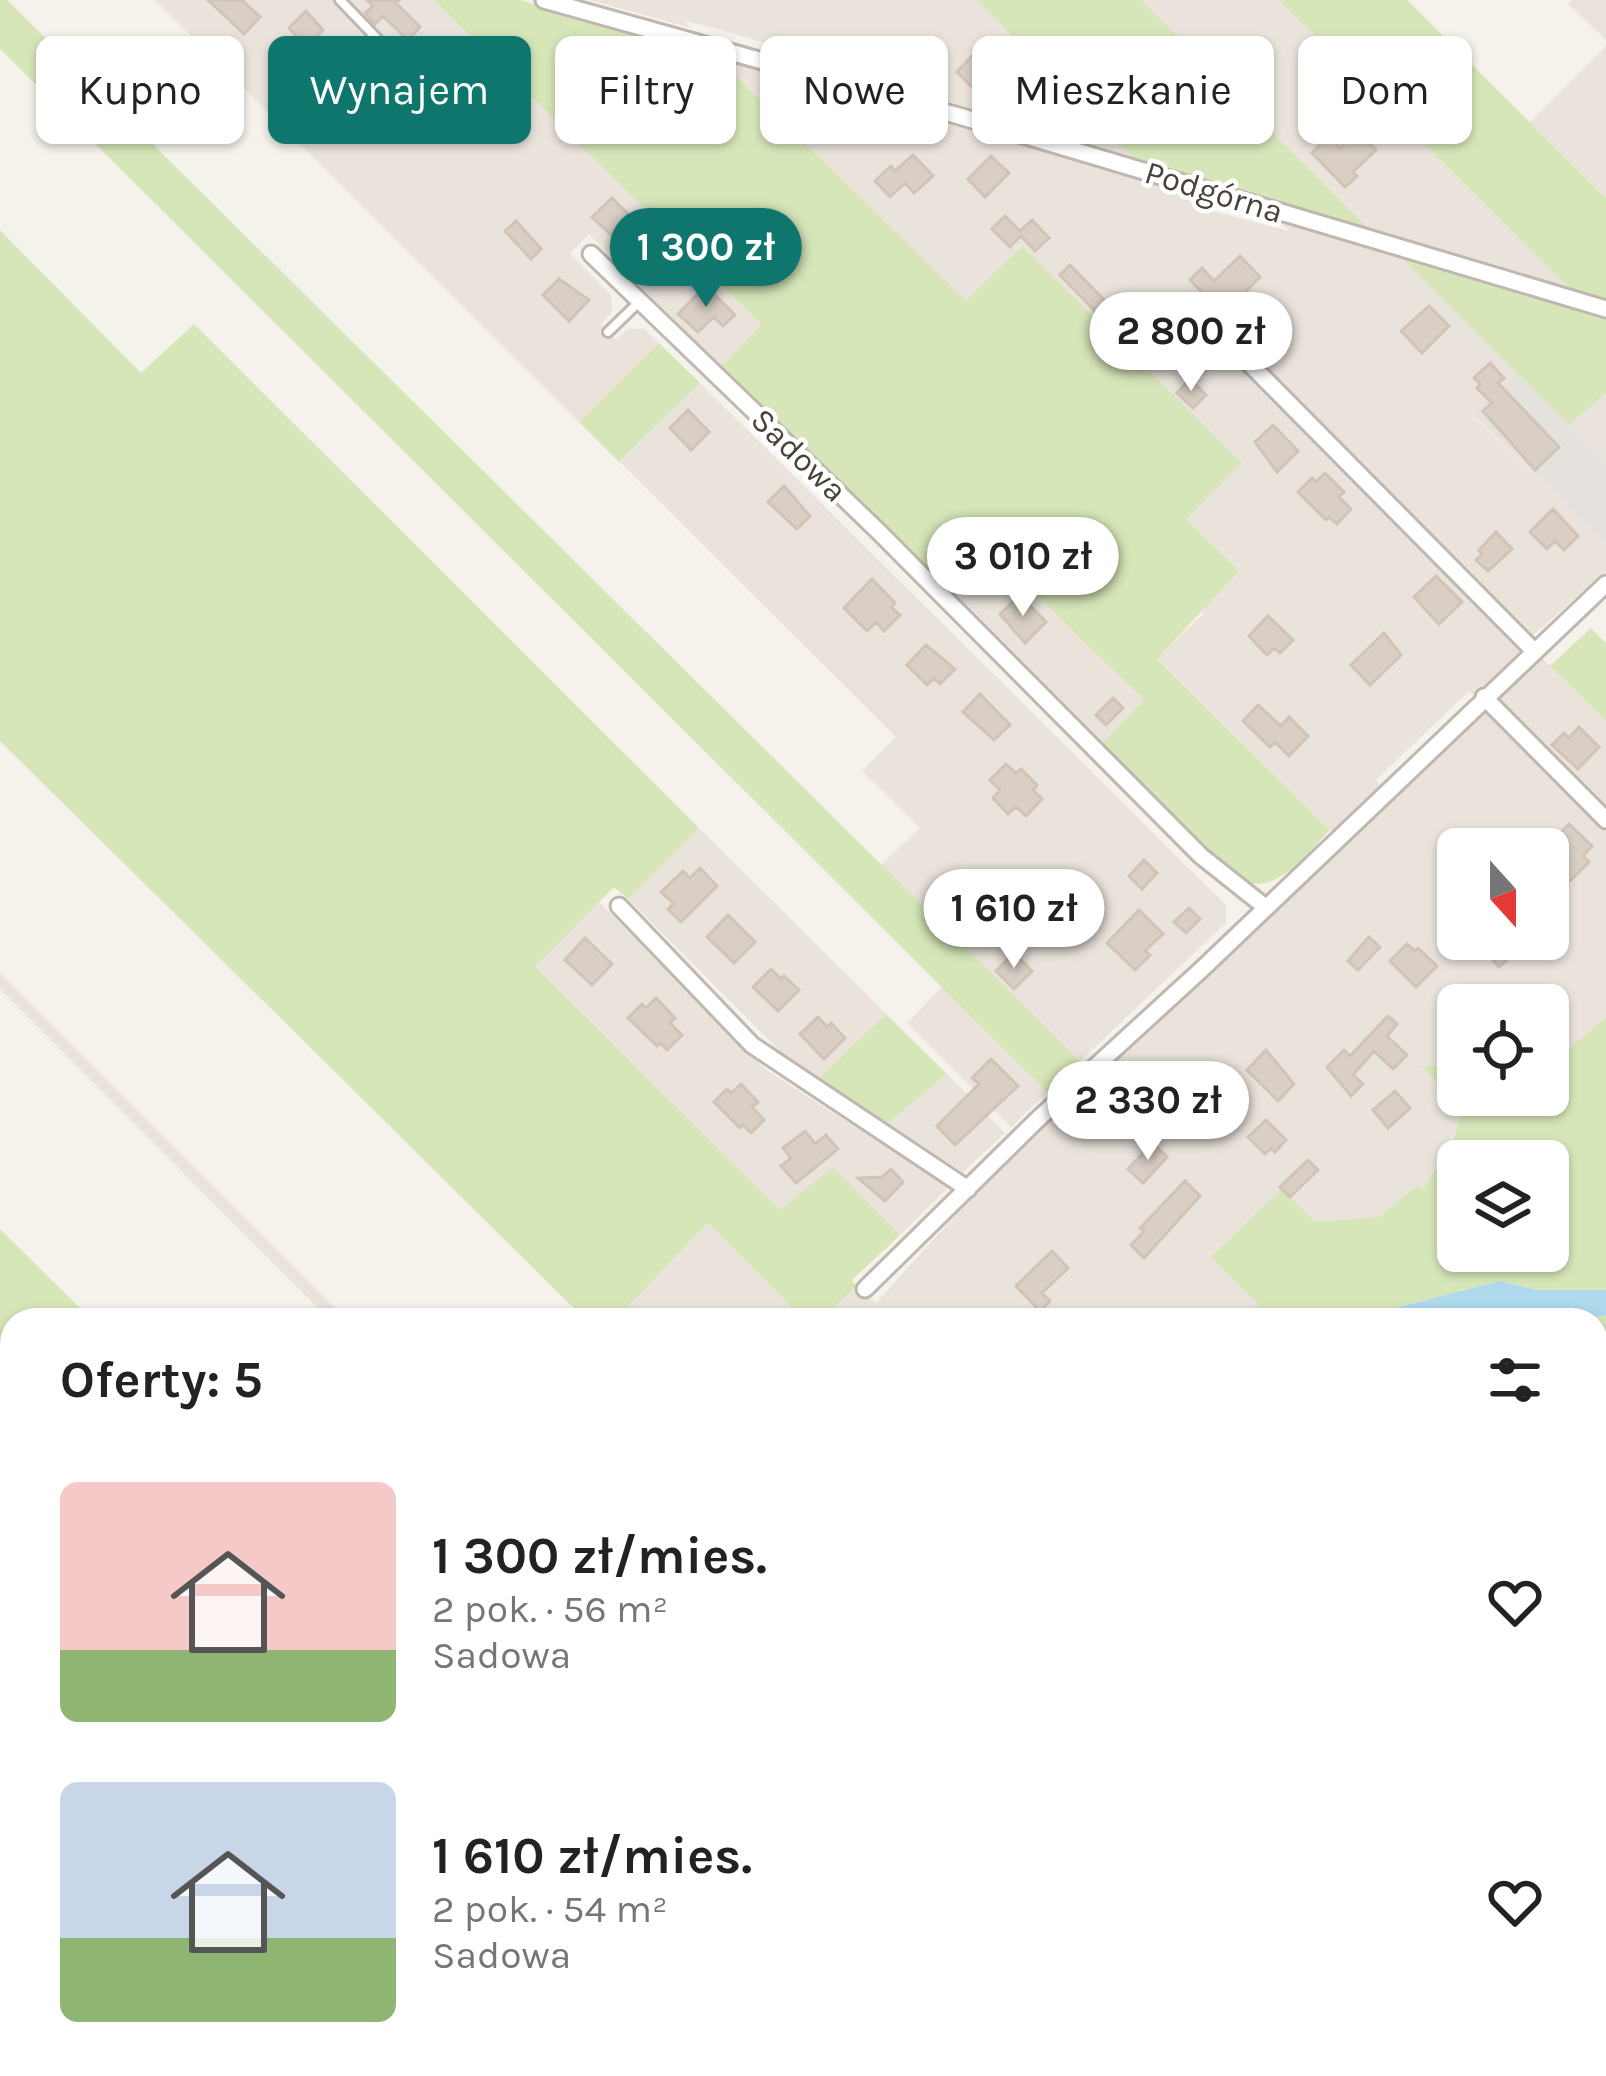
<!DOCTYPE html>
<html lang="pl">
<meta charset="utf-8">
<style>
:root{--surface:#fff;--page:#f2f2f2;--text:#222;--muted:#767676;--accent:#0f766e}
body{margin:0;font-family:Karla,sans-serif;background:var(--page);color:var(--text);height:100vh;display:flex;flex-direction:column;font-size:45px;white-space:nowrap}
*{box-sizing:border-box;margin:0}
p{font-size:39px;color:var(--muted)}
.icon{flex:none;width:66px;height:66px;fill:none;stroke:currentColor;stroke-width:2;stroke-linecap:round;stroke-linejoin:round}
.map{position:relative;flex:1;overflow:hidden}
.sheet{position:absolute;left:0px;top:1308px;width:1608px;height:768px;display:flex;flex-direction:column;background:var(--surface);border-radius:36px 36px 0 0;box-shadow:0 3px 9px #0004}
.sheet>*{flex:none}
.banner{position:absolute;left:36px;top:36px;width:1536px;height:108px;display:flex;gap:24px}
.needle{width:78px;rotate:159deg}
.fabs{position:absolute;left:1437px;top:828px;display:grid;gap:24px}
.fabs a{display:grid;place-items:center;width:132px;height:132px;border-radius:18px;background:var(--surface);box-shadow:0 3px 9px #0004;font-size:60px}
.price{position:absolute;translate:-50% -102px;padding:0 27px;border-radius:42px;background:#fff;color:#222;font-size:39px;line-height:78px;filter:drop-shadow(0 3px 6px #0008)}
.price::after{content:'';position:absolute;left:50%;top:72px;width:36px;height:27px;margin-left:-18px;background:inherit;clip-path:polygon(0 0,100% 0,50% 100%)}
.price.current{background:var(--accent);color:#fff}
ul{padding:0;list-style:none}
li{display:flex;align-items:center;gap:36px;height:300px;padding:0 60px}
li span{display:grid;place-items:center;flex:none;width:336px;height:240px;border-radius:18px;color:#555}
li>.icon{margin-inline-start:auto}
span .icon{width:144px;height:144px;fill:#fffc;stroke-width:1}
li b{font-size:51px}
h2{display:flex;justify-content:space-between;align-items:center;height:144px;padding:0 60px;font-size:51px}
.chip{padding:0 42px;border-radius:18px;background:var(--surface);box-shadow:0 3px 9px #0004;font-size:42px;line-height:108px}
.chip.current{background:var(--accent);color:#fff}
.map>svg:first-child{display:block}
.residential{fill:#e9e3db;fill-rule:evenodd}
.commercial{fill:#f5e7da}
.industrial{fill:#e5e1dd}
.green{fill:#d6e6b8;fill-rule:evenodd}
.parking{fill:#e4e2e0}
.water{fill:#aed9ed}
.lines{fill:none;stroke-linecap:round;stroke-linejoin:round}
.river{stroke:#aed9ed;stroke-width:33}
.building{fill:#d9cfc5;stroke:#d1c4b6;stroke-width:3}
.lane-casing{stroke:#c0b8af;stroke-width:14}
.street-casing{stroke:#c0b8af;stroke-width:21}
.lane{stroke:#fff;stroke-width:8}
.street{stroke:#fff;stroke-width:15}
.labels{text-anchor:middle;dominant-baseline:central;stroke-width:9;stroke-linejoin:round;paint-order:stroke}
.street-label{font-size:33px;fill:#49423a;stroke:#fff}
</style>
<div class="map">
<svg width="1606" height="2076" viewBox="0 0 1606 2076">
<rect width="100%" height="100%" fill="#f5f2ec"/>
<path class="residential" d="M155 0H434L763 325 721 367 589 234 570 253 611 295 612 312 601 324 616 340 628 329H644L659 343 579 422Z
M590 0H977L1133 158 850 72 842 65 710 27 685 21 691 28Z
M1141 0H1279L1570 289 1372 232Z
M1571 0H1606V40L1568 4Z
M1606 46V198L1530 122Z
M714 53 1213 203 1208 210 1289 231 1280 221 1400 256 1517 373 1472 414 1606 546V571L1531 637 1244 356 1528 652 1477 697 1469 691 1376 780 1382 789 1335 834 1157 658 1203 614 1186 519 1241 463 1023 247 966 302Z
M700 383 1226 905V923L1080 1061 881 865 920 828 862 771 896 737 620 462Z
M1606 393V461L1569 425Z
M983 543 1145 701 1102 744 943 587Z
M1540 656 1606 721V813L1499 705 1498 698Z
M1486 705 1606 826V1017L1561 1057 1548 1059V1005H1458V1066H1423L1464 1109 1463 1117 1423 1190 1418 1186 1380 1217 1315 1222 1282 1189 1260 1306 1231 1320H821L856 1286 876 1303 1018 1146ZM1458 849H1548V939H1458Z
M699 828 886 1014 819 1078 785 1056 628 899Z
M599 902 765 1069 949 1187 900 1235 833 1167 781 1211 535 965Z
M0 973 347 1320H330L0 989Z
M942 987 1047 1092 1011 1127 907 1023Z
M947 1074 1005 1133 963 1172 888 1123Z
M708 1223 804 1320H635L624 1310Z
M1606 1495V1724L1596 1725V1500Z
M1606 1754V1997L1596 1987V1756Z
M1153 2064H1536L1549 2076H1156L1148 2069Z"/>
<path class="commercial" d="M1596 1987 1606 1997V2075L1584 2076 1572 2064H1596Z"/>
<path class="industrial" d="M1517 373 1606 461V546L1472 413Z
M1606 1495V1554L1598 1565 1596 1500Z
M0 1962 12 1975V2064H100L107 2071 101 2076H0Z
M850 2064H999L987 2076H838Z"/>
<path class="green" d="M0 0H7L1080 1061 1047 1092 0 49Z
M434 0H520L716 56 966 301 1022 246 1242 463 1186 519 1239 571 1157 659 1330 830C1305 855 1277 897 1237 880L1102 744 1144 700 984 544 943 587 721 367 762 325Z
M977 0H1141L1372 232 1133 158Z
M1279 0H1407L1606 198V300L1570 289Z
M0 230 141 373 194 324 699 828 628 899 614 887 535 966 780 1210 833 1167 900 1235 852 1280 856 1286 821 1320H804L708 1223 625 1309 635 1320H586L0 741Z
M1400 256 1606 316V393L1569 425Z
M659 343 700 383 619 462 579 422Z
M1591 628 1606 643V721L1550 666Z
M886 1014 947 1074 888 1123 819 1078Z
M1606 1017V1290H1538L1500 1281 1402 1306 1378 1320H1231L1259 1305 1211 1257 1282 1189 1315 1222 1379 1217 1418 1185 1423 1189 1451 1143 1464 1109 1421 1066H1458V1095H1548V1059L1561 1056ZM1458 1161H1548V1251H1458Z
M0 1229 92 1320H12V1546L0 1534Z
M1595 1315 1606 1316V1495L1596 1500V1400L1603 1392 1600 1382 1596 1381V1320H1540Z
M0 1665 12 1677V1975L0 1962Z
M100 2064H524L512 2076H101L106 2071Z
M560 2064H850L838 2076H556Z
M1156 2064H1204L1208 2068 1200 2076H1156L1149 2071Z
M1249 2064H1373L1362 2076H1251L1255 2071Z"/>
<path class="parking" d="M1045 2064H1089L1102 2076H1029L1030 2069Z"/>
<path class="water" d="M1500 1281 1538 1290H1606V1316L1378 1320 1402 1306Z"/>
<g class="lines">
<path class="river" d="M513 2076 515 2064"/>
</g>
<path class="building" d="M208 0H242L260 17 244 34Z
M367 0H399L396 3 420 27 408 40 383 16 375 24 365 13 373 6Z
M306 11 323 30 306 46 289 28Z
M987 40 1006 59 992 72 1006 86 995 97 977 80 971 86 957 72Z
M370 74 403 99 389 113 384 108 377 116 352 92Z
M1359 133 1376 150 1353 172 1357 176 1345 187 1312 153 1329 136 1340 148Z
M913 155 933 176 914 193 905 183 890 197 875 181 891 166 895 171Z
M991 156 1009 173 985 197 968 179Z
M612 198 631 217 612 236 592 217Z
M1005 216 1020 231 1032 220 1049 238 1035 251 1021 236 1010 247 992 229Z
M516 221 541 249 531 259 505 231Z
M651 231 664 243 652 256 639 243Z
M1240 256 1260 277 1223 314 1190 280 1202 268 1214 281Z
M1070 265 1109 305 1099 315 1060 275Z
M559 279 589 300 569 321 543 295Z
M706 286 735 315 723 326 714 317 698 332 678 314Z
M1429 306 1449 326 1422 353 1401 331Z
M1187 332 1205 350 1186 371 1167 352Z
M1490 363 1504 378 1498 383 1559 447 1535 470 1483 411 1492 403 1477 388 1480 384 1474 378Z
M1190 379 1206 395 1193 408 1177 393Z
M688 410 709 432 691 450 670 428Z
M1273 425 1298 451 1277 472 1255 442Z
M1325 473 1344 492 1339 497 1351 509 1337 524 1329 517 1326 520 1298 492 1312 478 1316 482Z
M784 486 810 516 797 529 768 502Z
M1553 509 1578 536 1564 550 1555 541 1547 549 1530 532Z
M1496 532 1512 549 1488 571 1476 560 1482 554 1479 550Z
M1436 576 1462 602 1439 624 1414 597Z
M872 579 895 603 891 607 900 615 884 631 876 622 867 631 844 608Z
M1020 595 1046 622 1025 643 1000 614Z
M1268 616 1293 640 1280 653 1274 648 1267 655 1249 636Z
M1384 633 1401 655 1370 685 1351 665Z
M926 645 955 669 940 684 934 678 927 685 907 665Z
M980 694 1010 725 994 740 963 712Z
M1113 698 1123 708 1106 725 1096 715Z
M1258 705 1281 726 1289 717 1308 736 1289 756 1275 742 1270 747 1243 721Z
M1579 727 1599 747 1578 769 1552 745 1564 733 1569 738Z
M1006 764 1016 773 1021 769 1037 785 1033 790 1042 799 1026 816 1016 807 1008 814 993 798 1000 790 990 780Z
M1569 824 1592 846 1583 856 1589 862 1570 881 1548 860V845Z
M1144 860 1157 873 1142 889 1129 876Z
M700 868 717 886 681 922 668 909 674 904 661 892 683 871 690 878Z
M1036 881 1067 916 1049 934 1027 912 1035 904 1024 893Z
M972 898 986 912 958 940 944 926Z
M1189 908 1200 919 1186 933 1174 922Z
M1139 910 1163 934 1145 951 1150 955 1135 970 1107 943Z
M728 915 755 942 734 963 707 937Z
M1369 937 1380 947 1358 970 1348 961Z
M585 938 612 964 592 985 565 960Z
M1498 939H1512L1520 948 1499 967 1488 954Z
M1407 944 1415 951 1418 948 1437 966 1416 987 1390 961Z
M1014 953 1032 971 1014 989 996 971Z
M771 969 781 979 784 976 799 990 778 1011 753 987Z
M656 998 675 1018 670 1023 682 1035 667 1050 660 1043 657 1046 628 1018 642 1004 646 1008Z
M1388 1016 1397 1024 1387 1036 1407 1055 1393 1069 1374 1051 1353 1075 1363 1084 1351 1096 1327 1067 1344 1050 1350 1056Z
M818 1017 827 1027 831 1023 845 1038 824 1059 800 1034Z
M1266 1050 1294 1084 1278 1101 1247 1070Z
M991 1059 1018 1086 955 1145 937 1126 979 1084 972 1078Z
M741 1084 758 1102 752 1107 764 1120 751 1133 743 1125 740 1128 714 1102 727 1089 731 1093Z
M1395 1091 1410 1108 1388 1128 1373 1110Z
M1180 1094 1199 1114 1179 1134 1159 1114Z
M1266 1120 1286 1140 1275 1152 1271 1148 1265 1154 1248 1137Z
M805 1131 815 1144 826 1135 838 1149 796 1183 781 1166 791 1158 783 1148Z
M1153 1143 1167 1157 1143 1183 1128 1169Z
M1308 1160 1318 1170 1290 1197 1280 1187Z
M891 1169 903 1182 885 1201 858 1178 882 1177Z
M1185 1181 1200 1196 1144 1258 1131 1245 1144 1231 1140 1228Z
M1052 1251 1068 1268 1042 1293 1050 1301 1040 1311 1016 1286Z"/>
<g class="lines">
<defs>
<path id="lane" d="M340 0 388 50
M608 332 640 301
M1596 1820 1606 1846
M1596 1936 1606 1948
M886 2076 898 2064
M983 2076 994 2064
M1093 2076 1106 2064
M1216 2076 1227 2064
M1481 2076 1487 2064"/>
<path id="street" d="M544 0 959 116 1606 309
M591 254 879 532 1201 856 1264 906
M1246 360 1534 651
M1484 697 1606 820
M619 906 752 1045 968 1189
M865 1289 1037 1120 1203 968 1606 584
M1596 1734 1606 1733
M1119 2064 1131 2076
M1558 2064 1571 2076"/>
</defs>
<use href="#lane" class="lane-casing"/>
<use href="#street" class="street-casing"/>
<use href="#lane" class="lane"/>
<use href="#street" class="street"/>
</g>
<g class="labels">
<g class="street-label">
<text transform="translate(1214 192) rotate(17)">Podgórna</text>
<text transform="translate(799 455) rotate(44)">Sadowa</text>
</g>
</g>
</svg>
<div class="fabs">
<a><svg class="needle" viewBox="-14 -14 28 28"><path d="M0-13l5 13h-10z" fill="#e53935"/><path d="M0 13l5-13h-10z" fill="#767676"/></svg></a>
<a><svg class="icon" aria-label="locate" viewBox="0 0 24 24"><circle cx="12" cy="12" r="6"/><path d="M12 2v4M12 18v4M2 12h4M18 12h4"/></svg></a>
<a><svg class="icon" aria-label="layers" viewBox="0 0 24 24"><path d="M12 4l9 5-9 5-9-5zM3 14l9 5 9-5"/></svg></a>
</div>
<b class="price current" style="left:706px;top:310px">1 300 zł</b>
<b class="price" style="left:1191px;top:394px">2 800 zł</b>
<b class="price" style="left:1023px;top:619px">3 010 zł</b>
<b class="price" style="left:1014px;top:971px">1 610 zł</b>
<b class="price" style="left:1148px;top:1163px">2 330 zł</b>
<div class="banner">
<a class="chip">Kupno</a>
<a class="chip current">Wynajem</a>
<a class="chip">Filtry</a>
<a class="chip">Nowe</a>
<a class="chip">Mieszkanie</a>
<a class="chip">Dom</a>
</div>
<section class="sheet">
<h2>Oferty: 5<svg class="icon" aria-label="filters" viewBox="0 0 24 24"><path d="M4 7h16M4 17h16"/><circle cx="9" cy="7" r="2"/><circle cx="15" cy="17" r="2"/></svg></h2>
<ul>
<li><span style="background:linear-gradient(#f6c9c9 70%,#8fb573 0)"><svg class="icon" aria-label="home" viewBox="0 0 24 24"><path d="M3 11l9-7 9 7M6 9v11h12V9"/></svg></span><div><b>1 300 zł/mies.</b><p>2 pok. · 56 m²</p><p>Sadowa</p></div><svg class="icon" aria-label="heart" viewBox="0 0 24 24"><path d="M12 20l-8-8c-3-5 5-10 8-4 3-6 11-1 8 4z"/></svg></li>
<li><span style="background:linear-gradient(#c9d6e8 65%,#8fb573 0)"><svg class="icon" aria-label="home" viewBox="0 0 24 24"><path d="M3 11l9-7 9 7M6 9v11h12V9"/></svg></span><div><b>1 610 zł/mies.</b><p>2 pok. · 54 m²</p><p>Sadowa</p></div><svg class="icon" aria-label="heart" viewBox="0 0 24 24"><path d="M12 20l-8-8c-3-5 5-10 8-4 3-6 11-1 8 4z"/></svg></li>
</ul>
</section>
</div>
